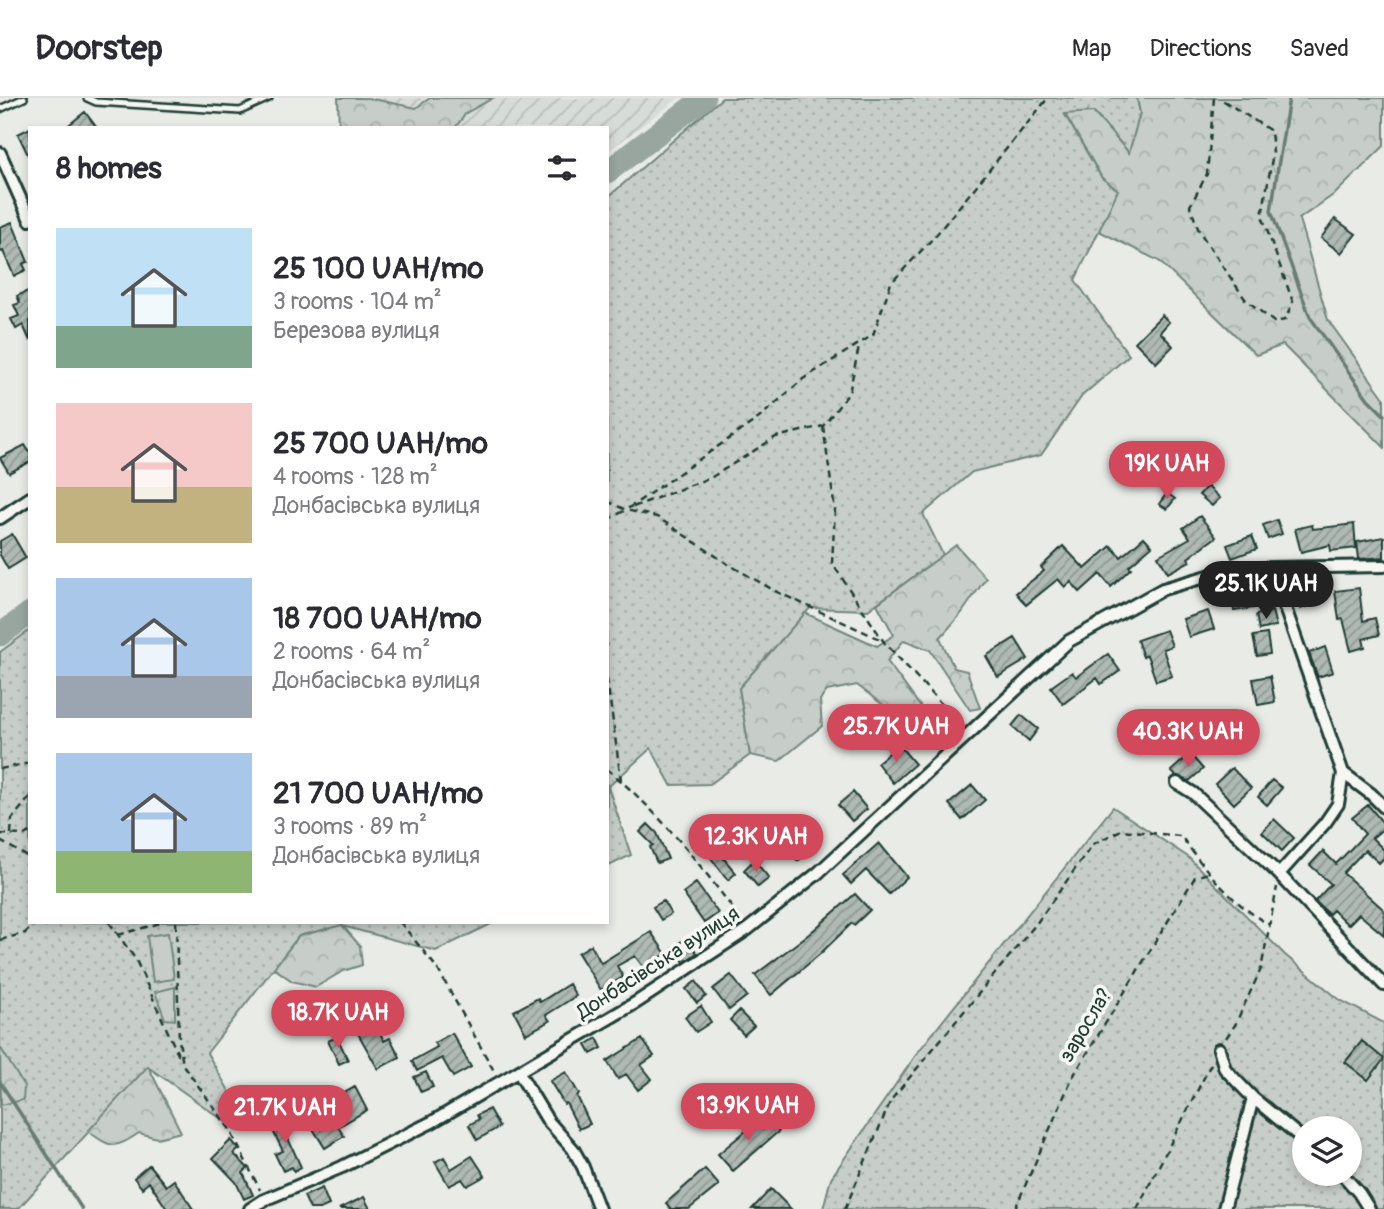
<!DOCTYPE html>
<meta charset="utf-8">
<style>
:root{--surface:#fff;--page:#f7f7f7;--text:#2b2b33;--muted:#7c7c81;--line:#e1e1e2;--accent:#d1495b}
body{margin:0;font-family:Pangolin,sans-serif;background:var(--page);color:var(--text);height:100vh;display:flex;flex-direction:column;font-size:26px;white-space:nowrap}
*{box-sizing:border-box;margin:0}
p{font-size:23px;color:var(--muted)}
.icon{flex:none;width:38px;height:38px;fill:none;stroke:currentColor;stroke-width:2;stroke-linecap:round;stroke-linejoin:round}
.map{position:relative;flex:1;overflow:hidden}
.details{position:absolute;left:28px;top:28px;width:581px;height:798px;display:flex;flex-direction:column;background:var(--surface);border-radius:0px;box-shadow:0 4px 10px #0003}
.details>*{flex:none}
.fabs{position:absolute;left:1292px;top:1018px;display:grid;gap:14px}
.fabs a{display:grid;place-items:center;width:70px;height:70px;border-radius:50%;background:var(--surface);box-shadow:0 4px 10px #0003;font-size:35px}
.price{position:absolute;translate:-50% -60px;padding:0 16px;border-radius:24px;background:var(--accent);color:#fff;font-size:23px;line-height:46px;filter:drop-shadow(0 2px 4px #0008)}
.price::after{content:'';position:absolute;left:50%;top:42px;width:21px;height:16px;margin-left:-10px;background:inherit;clip-path:polygon(0 0,100% 0,50% 100%)}
.price.active{background:#222;color:#fff}
ul{padding:0;list-style:none}
li{display:flex;align-items:center;gap:21px;height:175px;padding:0 28px}
li span{display:grid;place-items:center;flex:none;width:196px;height:140px;border-radius:0px;color:#555}
li>.icon{margin-inline-start:auto}
span .icon{width:84px;height:84px;fill:#fffc;stroke-width:1}
li b{font-size:30px}
h2{display:flex;justify-content:space-between;align-items:center;height:84px;padding:0 28px;font-size:30px}
header{display:flex;align-items:center;gap:42px;box-sizing:border-box;height:98px;padding:0 35px;background:var(--surface);border-bottom:2px solid var(--line)}
header strong{font-size:33px}
nav{display:flex;gap:38px;margin-inline-start:auto;font-size:24px}
.map>svg:first-child{display:block}
.industrial{fill:url(#industrial-furrows)}
.grass{fill:url(#grass-dots);stroke:#73867e;stroke-width:2;fill-rule:evenodd}
.forest{fill:url(#forest-crowns);stroke:#73867e;stroke-width:2}
.park{fill:url(#park-tufts);stroke:#73867e;stroke-width:2}
.pitch{fill:#c7cec9;stroke:#73867e;stroke-width:2}
.lines{fill:none;stroke-linecap:round;stroke-linejoin:round}
.stream{stroke:#687c75;stroke-width:3.5}
.river{stroke:#99a6a0;stroke-width:23}
.building{fill:url(#building-hatch);stroke:#1f3d34;stroke-width:2}
.lane-casing{stroke:#1f3d34;stroke-width:10}
.street-casing{stroke:#1f3d34;stroke-width:16}
.path{stroke:#1f3d34;stroke-width:2.5;stroke-dasharray:7 5;stroke-linecap:butt}
.lane{stroke:#f6f6f2;stroke-width:5}
.street{stroke:#f6f6f2;stroke-width:10}
.labels{text-anchor:middle;dominant-baseline:central;stroke-width:7;stroke-linejoin:round;paint-order:stroke}
.street-label{font-size:21px;fill:#1f3d34;stroke:#f6f6f2}
</style>
<header>
<strong>Doorstep</strong>
<nav><a>Map</a><a>Directions</a><a>Saved</a></nav>
</header>
<div class="map">
<svg width="1384" height="1111" viewBox="0 0 1384 1111">
<defs>
<pattern id="industrial-furrows" width="10" height="10" patternUnits="userSpaceOnUse" patternTransform="scale(1.75)"><rect width="10" height="10" fill="#d8dcd8"/><path d="M-1 1l2-2M0 10L10 0M9 11l2-2" fill="none" stroke="#b9beba"/></pattern>
<pattern id="grass-dots" width="8" height="8" patternUnits="userSpaceOnUse" patternTransform="scale(1.75)"><rect width="8" height="8" fill="#c7cec9"/><path d="M2 2h.1M6 6h.1" fill="none" stroke="#aab2ad" stroke-width="1.8" stroke-linecap="round"/></pattern>
<pattern id="forest-crowns" width="20" height="18" patternUnits="userSpaceOnUse" patternTransform="scale(1.75)"><rect width="20" height="18" fill="#c7cec9"/><path d="M2 6a3 3 0 1 1 6 0M12 15a3 3 0 1 1 6 0" fill="none" stroke="#aab2ad"/></pattern>
<pattern id="park-tufts" width="24" height="20" patternUnits="userSpaceOnUse" patternTransform="scale(1.75)"><rect width="24" height="20" fill="#c7cec9"/><path d="M3 7l-1-3M5 7V3M7 7l1-3M15 17l-1-3M17 17v-4M19 17l1-3" fill="none" stroke="#aab2ad"/></pattern>
<pattern id="building-hatch" width="6" height="6" patternUnits="userSpaceOnUse" patternTransform="scale(1.75)"><rect width="6" height="6" fill="#b0bab5"/><path d="M-1 1l2-2M0 6l6-6M5 7l2-2" fill="none" stroke="#8f9894"/></pattern>
</defs>
<rect width="100%" height="100%" fill="#e9ebe7"/>
<filter id="ink" filterUnits="userSpaceOnUse"><feTurbulence type="fractalNoise" baseFrequency=".0143" numOctaves="2"/><feDisplacementMap in="SourceGraphic" scale="14" xChannelSelector="R" yChannelSelector="G"/><feConvolveMatrix kernelMatrix="1 2 1 2 8 2 1 2 1" color-interpolation-filters="sRGB"/></filter>
<g filter="url(#ink)">
<path class="industrial" d="M370 0H679L607 54V30H382Z"/>
<path class="grass" d="M722 0H1137L1140 15 1129 55 1094 14 1065 17 1102 80 1119 92 1075 182 1129 257 1082 298 1041 357 972 374 923 416 943 457 868 512 810 510 739 590 750 657 710 686 671 687 651 650 608 689 631 757 607 769V100Z
M30 532V824H495L436 853 342 828 299 838 207 955 236 1005 226 1024 148 969 18 1111H0V554Z
M1113 709 1188 759 1285 857 1340 902 1384 925V1111H823L831 1080 918 954ZM1304 1031H1349V1076H1304Z"/>
<path class="forest" d="M338 0H368L416 10 430 0H493L466 15 455 30H339Z
M1137 0H1384V48L1336 95 1299 121 1328 222 1384 300V349L1283 247 1256 257 1159 163 1099 133 1118 92 1102 80 1065 16 1093 14 1129 55 1140 15Z
M956 447 986 480 961 516 940 540 954 570 967 573 980 610 970 612 930 552 904 542 887 563 925 615 912 629 857 587 827 593 820 602 822 628 779 663 750 657 739 590 805 515 877 548 894 537 877 506Z
M342 827 360 848 362 867 343 873 316 889 292 883 274 870 299 838Z
M0 949 24 988 23 1002 1 1007Z
M148 968 181 1034 157 1040 139 1035C115 1051 112 1051 88 1033Z"/>
<path class="park" d="M175 889V922L165 921 155 894Z"/>
<path class="pitch" d="M168 835 174 881 153 884 147 838Z"/>
<g class="lines">
<path class="stream" d="M1289 0 1271 113 1310 219 1368 301 1384 317
M0 984 82 1111"/>
<path class="river" d="M607 74 704 0
M0 537 30 515"/>
</g>
<path class="building" d="M85 14 97 30H65Z
M30 30V61L18 36Z
M1335 121 1356 136 1341 155 1321 140Z
M12 124 28 164 23 166 26 172 14 178 3 153 0 154V129Z
M30 192V243L23 227 16 231 11 221 19 218 14 207 20 205 17 198Z
M1162 217 1169 224 1160 234 1173 248 1156 265 1135 244Z
M25 347 30 355V364L9 375 0 360Z
M1207 388 1220 400 1212 408 1199 397Z
M1167 395 1175 401 1167 411 1159 406Z
M1200 418 1216 439 1188 460 1190 463 1168 475 1158 458 1190 440 1183 430Z
M1277 422 1282 436 1268 441 1263 427Z
M1354 426 1356 450 1331 453 1330 447 1301 454 1295 431 1312 427 1313 431Z
M12 436 26 460 8 471 0 457V443Z
M1252 438 1257 451 1232 460 1227 447Z
M1144 439 1152 448 1129 468 1131 470 1111 489 1100 476 1080 494 1071 484 1065 489 1058 481 1026 507 1016 495 1044 473 1041 469 1063 448 1085 471 1111 448 1121 459Z
M1384 439V459L1359 461 1357 444Z
M1308 486 1315 505 1301 511 1294 491Z
M1359 490 1363 523 1375 520 1379 537 1363 541 1365 549 1351 553 1343 521 1339 522 1335 493Z
M1251 491 1254 510 1234 513 1232 493Z
M1208 513 1214 531 1189 539 1183 521Z
M1272 513 1276 528 1259 532 1256 517Z
M1166 532 1172 548 1163 551 1172 578 1156 583 1147 557 1143 559 1137 542Z
M1267 536 1270 556 1257 558 1253 538Z
M1015 540 1028 561 998 579 986 558Z
M1325 549 1333 574 1318 579 1309 555Z
M1108 556 1120 573 1101 586 1097 580 1063 606 1051 589 1072 574 1076 579Z
M1270 578 1275 604 1258 607 1253 581Z
M1021 617 1038 631 1029 643 1012 628Z
M899 647 915 666 893 685 877 665Z
M1190 656 1203 671 1189 683 1175 677 1171 673Z
M1232 670 1251 690 1234 706 1215 686Z
M1272 682 1282 690 1267 707 1258 699Z
M972 687 985 702 962 722 949 706Z
M853 694 867 711 852 723 838 707Z
M1368 707 1384 726V730L1372 740 1384 752V760L1379 765 1365 752 1343 775 1384 812V837L1359 816 1348 827 1333 812 1329 816 1317 805 1315 803 1331 786 1310 767 1323 753 1336 766 1365 736 1352 720Z
M1274 721 1294 740 1282 753 1262 734Z
M648 726 657 735 668 761 657 765 650 749 653 747 640 734Z
M763 733 769 741 755 753 749 745Z
M797 738 810 753 798 763 785 748Z
M879 745 907 779 889 796 866 772 851 786 843 777Z
M718 754 736 775 728 782 711 760Z
M754 762 769 780 758 789 744 772Z
M696 785 718 815 704 825 683 795Z
M855 796 870 812 854 827 852 825 820 856 771 897 755 877 809 836Z
M663 803 671 816 661 822 653 809Z
M651 834 666 856 644 870 635 858 617 868 623 879 601 892 578 855 591 847 601 865Z
M686 840 697 855 684 864 673 850Z
M731 877 747 898 729 912 713 891Z
M696 883 706 898 697 905 686 891Z
M569 886 576 898 546 917 550 923 526 936 514 913 538 900 540 904Z
M701 908 711 924 696 934 685 919Z
M369 913 384 943 390 940 400 959 378 971 351 923Z
M739 913 754 928 744 937 730 922Z
M452 935 471 969 453 979 442 960 417 973 412 963 437 949 434 945Z
M337 939 348 962 339 966 328 943Z
M597 940 602 950 591 956 586 947Z
M642 941 654 958 641 967 652 981 638 992 626 976 618 981 607 963Z
M1362 943 1384 961 1368 982 1345 964Z
M426 974 433 989 421 994 414 979Z
M566 974 579 996 577 998 590 1026 579 1031 566 1005 564 1006 550 983Z
M355 989 367 1012 338 1029 344 1038 325 1050 310 1026 343 1005 339 998Z
M489 1011 499 1029 477 1042 469 1027 479 1021 477 1017Z
M284 1017 292 1033 286 1036 301 1069 294 1073 292 1069 283 1073 275 1056 283 1053 269 1025Z
M765 1017 779 1033 733 1073 718 1056Z
M231 1042 239 1051 234 1056 248 1070 243 1075 253 1097 244 1101 236 1084 213 1060Z
M472 1058 485 1078 467 1088 462 1081 449 1088 435 1064 444 1059 451 1071Z
M149 1067 166 1088 174 1082 193 1111H167L149 1084 142 1090 134 1080Z
M705 1071 719 1087 689 1111H671L666 1105Z
M322 1090 329 1107 320 1111H310L304 1098Z
M771 1091 791 1111H752Z
M364 1099 370 1111H339Z"/>
<g class="lines">
<defs>
<path id="lane" d="M87 0 96 4 240 13 269 0
M0 11 24 0"/>
<path id="street" d="M0 55 30 122
M0 420 30 400
M1271 470 1343 675 1371 696 1384 709
M1177 685 1193 695 1279 776 1384 887
M1279 776 1325 725 1338 706 1343 675
M1219 951 1225 971 1253 1000 1224 1111
M519 975 548 1023 573 1051 583 1069 599 1111
M1253 1000 1304 1042
M1342 1076 1359 1095 1369 1111
M250 1111 264 1102 342 1069 432 1024 637 904 748 831 818 775 1069 543 1163 491 1226 473 1271 470 1384 468"/>
</defs>
<use href="#lane" class="lane-casing"/>
<use href="#street" class="street-casing"/>
<path class="path" d="M1214 0 1207 76 1190 108 1199 133 1245 201 1274 224 1285 222 1293 204 1262 118 1273 55 1271 33 1224 3 1223 0
M823 328 835 412 832 465 884 544 962 628
M607 403 626 412 657 419 728 466 775 493 884 543
M633 409 712 379 776 339 823 328 849 295 859 249
M607 422 626 412 759 320 803 281 873 237 891 185 936 137 1048 0
M607 581 621 682
M0 671 30 665
M607 671C660 715 702 768 742 823
M0 736 24 737 30 734
M11 736 12 721 30 699
M0 743 30 760
M109 824 136 862 180 961
M176 824 179 942 183 967 229 1030 260 1092
M400 824 437 870 494 973
M118 837 164 824
M0 842 25 835 38 824
M1226 940 1235 927 1261 871 1277 789
M845 1111 891 1002 1036 826 1093 746 1121 732 1181 738C1206 773 1232 806 1270 827
M1015 1111 1072 980 1195 779 1208 775
M1137 1111 1212 964"/>
<use href="#lane" class="lane"/>
<use href="#street" class="street"/>
</g>
</g>
<g class="labels">
<g class="street-label">
<text transform="translate(658 865) rotate(-33)">Донбасівська вулиця</text>
<text transform="translate(1086 927) rotate(-59)">заросла?</text>
</g>
</g>
</svg>
<div class="fabs">
<a><svg class="icon" aria-label="layers" viewBox="0 0 24 24"><path d="M12 4l9 5-9 5-9-5zM3 14l9 5 9-5"/></svg></a>
</div>
<b class="price" style="left:1167px;top:403px">19K UAH</b>
<b class="price active" style="left:1266px;top:523px">25.1K UAH</b>
<b class="price" style="left:896px;top:666px">25.7K UAH</b>
<b class="price" style="left:1188px;top:671px">40.3K UAH</b>
<b class="price" style="left:756px;top:776px">12.3K UAH</b>
<b class="price" style="left:338px;top:952px">18.7K UAH</b>
<b class="price" style="left:748px;top:1045px">13.9K UAH</b>
<b class="price" style="left:285px;top:1047px">21.7K UAH</b>
<section class="details">
<h2>8 homes<svg class="icon" aria-label="filters" viewBox="0 0 24 24"><path d="M4 7h16M4 17h16"/><circle cx="9" cy="7" r="2"/><circle cx="15" cy="17" r="2"/></svg></h2>
<ul>
<li><span style="background:linear-gradient(#bfe0f5 70%,#7fa58c 0)"><svg class="icon" aria-label="home" viewBox="0 0 24 24"><path d="M3 11l9-7 9 7M6 9v11h12V9"/></svg></span><div><b>25 100 UAH/mo</b><p>3 rooms · 104 m²</p><p>Березова вулиця</p></div></li>
<li><span style="background:linear-gradient(#f6c9c9 60%,#c2b280 0)"><svg class="icon" aria-label="home" viewBox="0 0 24 24"><path d="M3 11l9-7 9 7M6 9v11h12V9"/></svg></span><div><b>25 700 UAH/mo</b><p>4 rooms · 128 m²</p><p>Донбасівська вулиця</p></div></li>
<li><span style="background:linear-gradient(#a9c7e8 70%,#9aa5b1 0)"><svg class="icon" aria-label="home" viewBox="0 0 24 24"><path d="M3 11l9-7 9 7M6 9v11h12V9"/></svg></span><div><b>18 700 UAH/mo</b><p>2 rooms · 64 m²</p><p>Донбасівська вулиця</p></div></li>
<li><span style="background:linear-gradient(#a9c7e8 70%,#8fb573 0)"><svg class="icon" aria-label="home" viewBox="0 0 24 24"><path d="M3 11l9-7 9 7M6 9v11h12V9"/></svg></span><div><b>21 700 UAH/mo</b><p>3 rooms · 89 m²</p><p>Донбасівська вулиця</p></div></li>
</ul>
</section>
</div>
